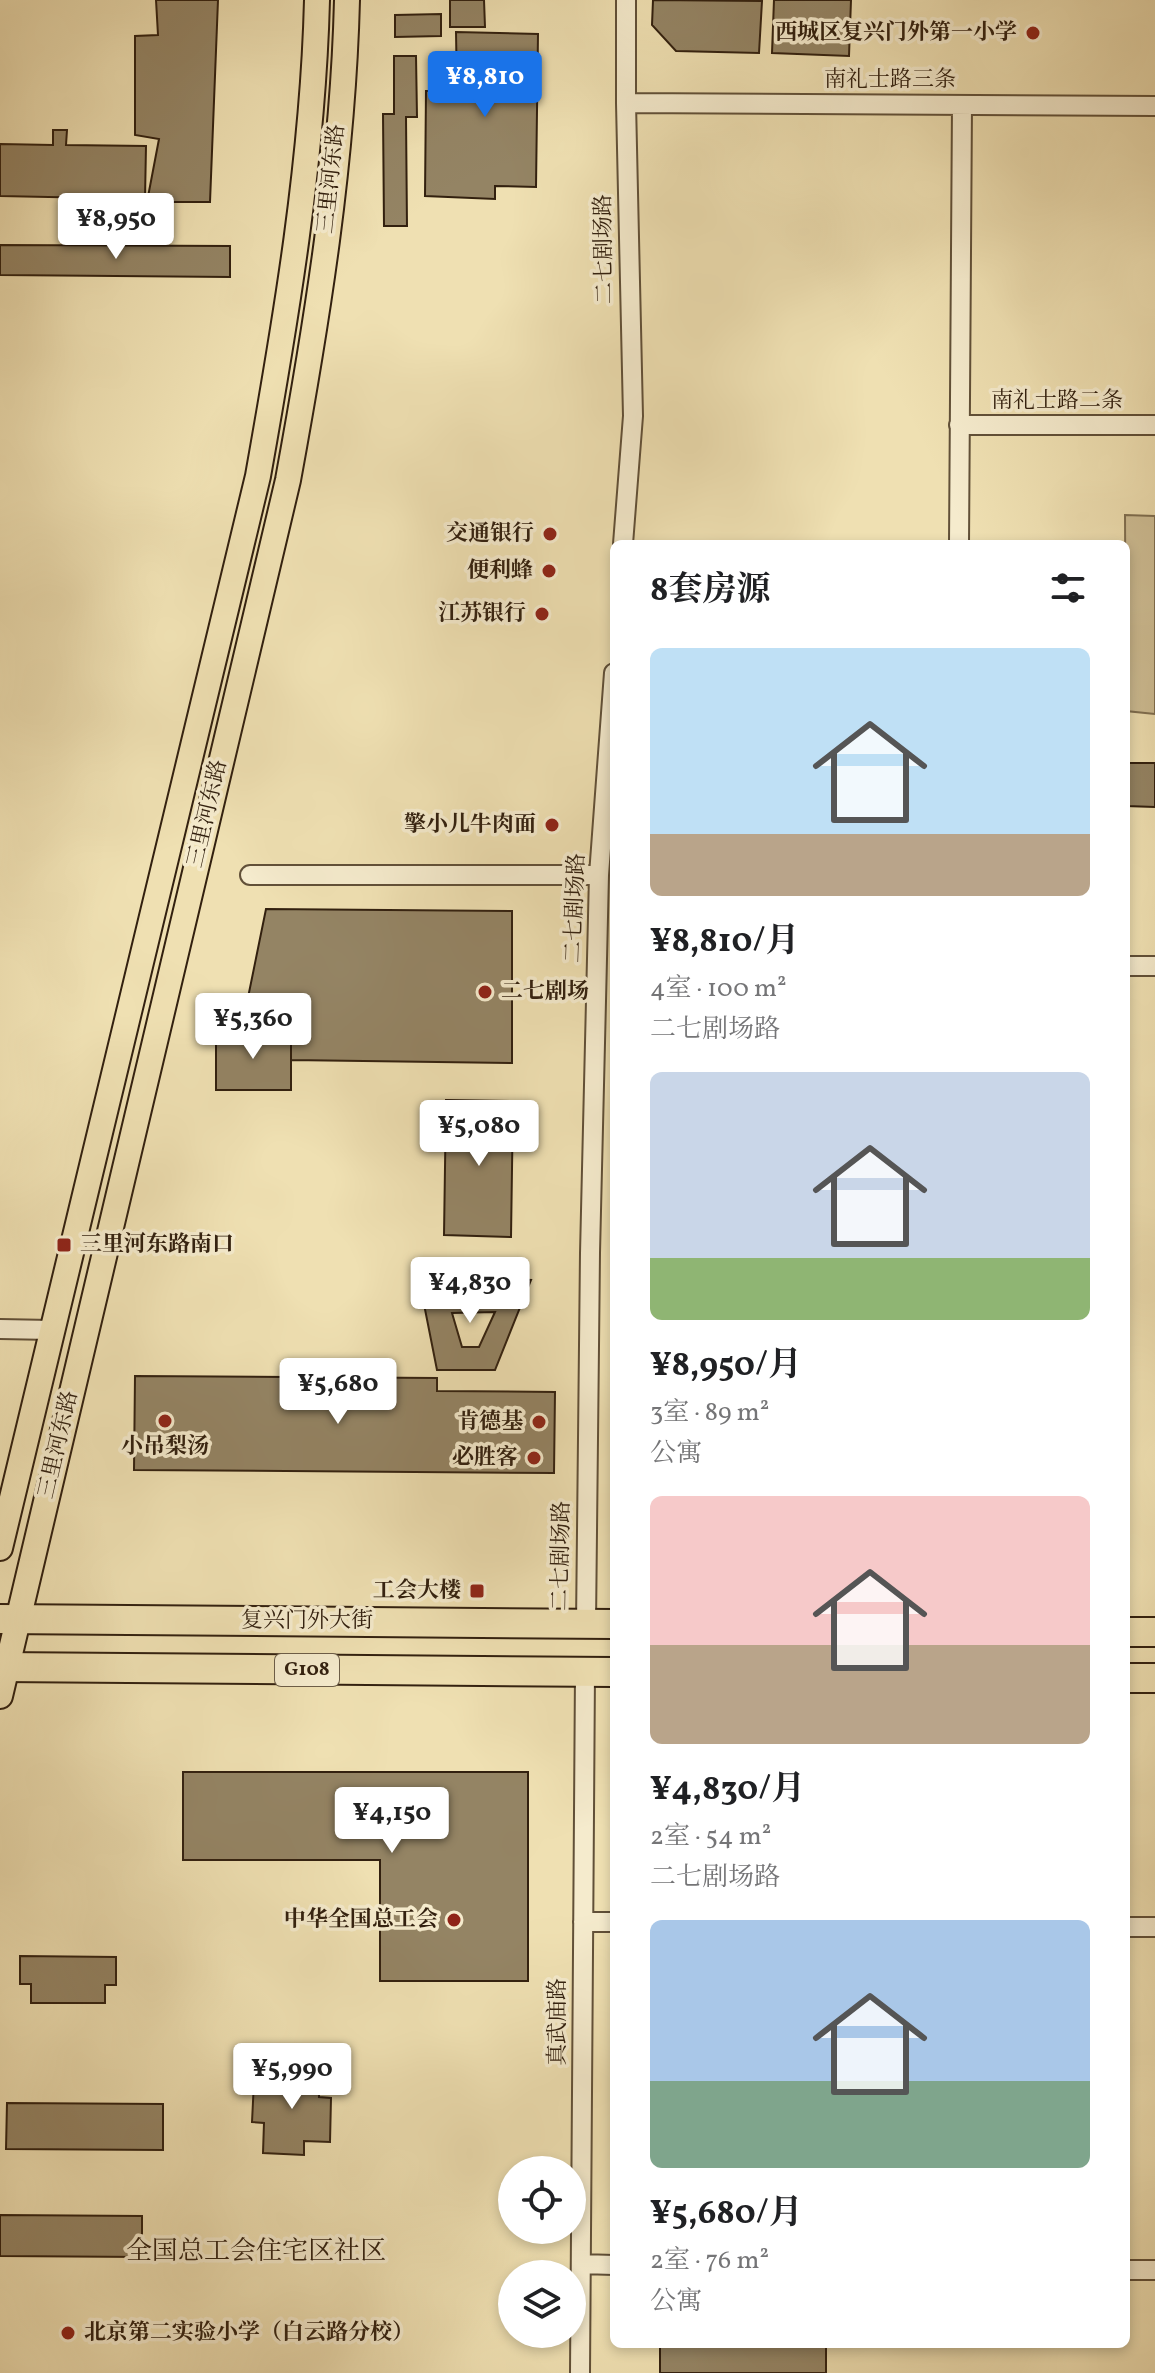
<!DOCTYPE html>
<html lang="zh">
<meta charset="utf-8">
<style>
:root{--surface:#fff;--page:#f6f6f6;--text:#202124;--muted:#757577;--accent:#1a73e8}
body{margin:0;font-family:Vollkorn,"Noto Serif SC",serif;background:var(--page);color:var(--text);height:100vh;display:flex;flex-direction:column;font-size:30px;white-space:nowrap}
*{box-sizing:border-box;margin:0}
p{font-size:26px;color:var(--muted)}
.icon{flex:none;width:44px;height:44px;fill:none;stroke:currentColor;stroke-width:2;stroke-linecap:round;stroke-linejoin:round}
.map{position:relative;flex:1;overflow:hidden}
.sheet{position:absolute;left:610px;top:540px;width:520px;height:1808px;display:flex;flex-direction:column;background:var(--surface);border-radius:12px;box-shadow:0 4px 12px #0003}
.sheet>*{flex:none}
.controls{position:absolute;left:498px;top:2156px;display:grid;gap:16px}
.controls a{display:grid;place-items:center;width:88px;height:88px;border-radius:50%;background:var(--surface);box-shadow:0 4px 12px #0003;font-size:40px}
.price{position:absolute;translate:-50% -68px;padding:0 18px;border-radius:8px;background:#fff;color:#222;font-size:26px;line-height:52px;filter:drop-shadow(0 2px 4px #0008)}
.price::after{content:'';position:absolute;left:50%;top:48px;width:24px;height:18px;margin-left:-12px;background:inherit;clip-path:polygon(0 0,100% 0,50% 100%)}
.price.active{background:var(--accent);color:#fff}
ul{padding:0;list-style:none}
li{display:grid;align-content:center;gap:16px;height:424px;padding:0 40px}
li span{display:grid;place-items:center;height:248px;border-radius:12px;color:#555}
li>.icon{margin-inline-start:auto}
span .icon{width:144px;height:144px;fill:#fffc;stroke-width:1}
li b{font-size:34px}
h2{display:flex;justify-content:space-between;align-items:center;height:96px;padding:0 40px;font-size:34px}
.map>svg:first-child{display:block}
.green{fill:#cfbf96;stroke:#807052;stroke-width:2}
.building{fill:#948464;stroke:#32200f;stroke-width:2;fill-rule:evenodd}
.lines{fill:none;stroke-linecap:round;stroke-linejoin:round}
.minor-casing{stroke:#615038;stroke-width:22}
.major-casing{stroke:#32200f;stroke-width:28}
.highway-casing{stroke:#32200f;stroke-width:32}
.minor{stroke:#f5ebcd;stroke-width:18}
.major{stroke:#efe0b2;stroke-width:24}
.highway{stroke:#efe0b2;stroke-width:28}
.poi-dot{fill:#8f2418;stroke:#f5ebcd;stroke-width:3}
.labels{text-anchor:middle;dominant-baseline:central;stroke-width:7;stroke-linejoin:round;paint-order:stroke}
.shield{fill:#f5ebcd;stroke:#6c5d48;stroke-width:2}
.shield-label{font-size:20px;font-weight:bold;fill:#32200f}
.poi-label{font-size:22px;font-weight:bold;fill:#32200f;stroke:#f5ebcd;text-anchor:end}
.street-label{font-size:22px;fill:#32200f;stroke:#f5ebcd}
.quarter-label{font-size:26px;fill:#32200f;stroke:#f5ebcd}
</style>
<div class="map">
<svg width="1155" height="2373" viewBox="0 0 1155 2373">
<rect width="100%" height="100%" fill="#efe0b2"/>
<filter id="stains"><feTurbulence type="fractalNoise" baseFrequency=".0025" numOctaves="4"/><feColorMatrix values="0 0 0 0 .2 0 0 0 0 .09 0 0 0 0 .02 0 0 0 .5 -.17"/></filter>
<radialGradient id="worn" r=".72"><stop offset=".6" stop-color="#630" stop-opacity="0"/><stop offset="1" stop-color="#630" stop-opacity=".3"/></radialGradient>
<path class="green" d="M1125 515 1155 516V714L1126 711Z"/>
<path class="building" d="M156 0H218L210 202H147L159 139 135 135V36L158 35Z
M450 0H484L485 27H450Z
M653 0 762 1 759 53 676 51 652 25Z
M774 0H851L849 56 772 53Z
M441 14V36L395 37V15Z
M456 32 538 34 536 187 495 186V199L425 196 426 91H457Z
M394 56H416L417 117H406L407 226H384L383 114H394Z
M53 130H67L66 145 146 146 145 199 0 196V144L53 145Z
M0 245 230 246V277L0 275Z
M1126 763H1155V807L1126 806Z
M266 909 512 911V1063L291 1060V1032H241Z
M216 1031 291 1032V1090H216Z
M446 1100 513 1101 511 1237 444 1235Z
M440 1278 443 1295 505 1294 511 1279 531 1280 495 1370H437L419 1279ZM495 1312 479 1347H462L452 1313Z
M135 1376 437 1378V1391L555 1392 554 1473 134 1470Z
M183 1772H528V1981H380V1860H183Z
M20 1956 116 1957V1985H105V2003H31V1984H20Z
M279 2066 320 2068 319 2097 331 2098 330 2142 304 2141V2155L263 2153 264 2123 252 2122 254 2081 278 2082Z
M7 2103 163 2104V2150L6 2149Z
M0 2215 142 2216V2257L0 2256Z
M660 2344H826V2373H660Z"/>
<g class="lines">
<defs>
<path id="minor" d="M626 103 1155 106
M959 425H1155
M623 544 633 416 626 103V0
M959 544 962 105
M250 875H599
M1126 966H1155
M0 1329 51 1330
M586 1624 590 1253 599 875 614 673
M583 1922H614
M1126 1927H1155
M581 2264 614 2265
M1126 2270H1155
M580 2373 585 1672"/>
<path id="major" d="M0 1548 258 476C286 319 313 159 317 0
M0 1696 288 480C317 322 343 161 347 0"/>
<path id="highway" d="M0 1619 614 1624
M1126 1632H1155
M0 1667 614 1672
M1126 1678H1155"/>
</defs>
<use href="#minor" class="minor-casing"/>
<use href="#major" class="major-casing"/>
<use href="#highway" class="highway-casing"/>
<use href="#minor" class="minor"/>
<use href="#major" class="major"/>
<use href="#highway" class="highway"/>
</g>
<g class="poi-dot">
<circle cx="1033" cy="33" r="8"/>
<circle cx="550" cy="534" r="8"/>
<circle cx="549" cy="571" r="8"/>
<circle cx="542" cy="614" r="8"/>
<circle cx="552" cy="825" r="8"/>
<circle cx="485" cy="992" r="8"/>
<rect x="56" y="1237" width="16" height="16" rx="4"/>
<circle cx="165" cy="1421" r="8"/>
<circle cx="539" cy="1422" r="8"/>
<circle cx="534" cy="1458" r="8"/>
<rect x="469" y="1583" width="16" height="16" rx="4"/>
<circle cx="454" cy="1920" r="8"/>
<circle cx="68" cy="2333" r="8"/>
</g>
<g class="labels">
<rect class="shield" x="275" y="1654" width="64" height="32" rx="6"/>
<g class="shield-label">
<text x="307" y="1670">G108</text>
</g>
<g class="poi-label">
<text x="1017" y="33">西城区复兴门外第一小学</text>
<text x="534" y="534">交通银行</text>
<text x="533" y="571">便利蜂</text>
<text x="526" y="614">江苏银行</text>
<text x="536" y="825">擎小儿牛肉面</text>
<text x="501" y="992" text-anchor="start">二七剧场</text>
<text x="80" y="1245" text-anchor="start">三里河东路南口</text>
<text x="523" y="1422">肯德基</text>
<text x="165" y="1447" text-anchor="middle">小吊梨汤</text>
<text x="518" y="1458">必胜客</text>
<text x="461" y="1591">工会大楼</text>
<text x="438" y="1920">中华全国总工会</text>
<text x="84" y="2333" text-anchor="start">北京第二实验小学（白云路分校）</text>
</g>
<g class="street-label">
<text x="890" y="80">南礼士路三条</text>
<text transform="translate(332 179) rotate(-84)">三里河东路</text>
<text transform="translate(605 249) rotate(-91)">二七剧场路</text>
<text x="1057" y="401">南礼士路二条</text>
<text transform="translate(208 814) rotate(-77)">三里河东路</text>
<text transform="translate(576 908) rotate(-88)">二七剧场路</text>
<text transform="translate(59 1445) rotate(-77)">三里河东路</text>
<text transform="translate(562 1556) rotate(-89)">二七剧场路</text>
<text x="307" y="1621">复兴门外大街</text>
<text transform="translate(558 2022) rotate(-90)">真武庙路</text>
</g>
<g class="quarter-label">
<text x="256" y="2252">全国总工会住宅区社区</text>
</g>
</g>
<rect width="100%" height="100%" filter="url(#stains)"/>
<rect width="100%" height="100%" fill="url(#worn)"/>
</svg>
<div class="controls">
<a><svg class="icon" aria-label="locate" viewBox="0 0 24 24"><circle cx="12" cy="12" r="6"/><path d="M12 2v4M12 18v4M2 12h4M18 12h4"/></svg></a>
<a><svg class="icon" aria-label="layers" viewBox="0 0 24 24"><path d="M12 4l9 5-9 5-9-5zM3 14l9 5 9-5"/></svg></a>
</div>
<b class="price active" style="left:485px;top:119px">¥8,810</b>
<b class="price" style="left:116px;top:261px">¥8,950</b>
<b class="price" style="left:253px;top:1061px">¥5,360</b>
<b class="price" style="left:479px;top:1168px">¥5,080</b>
<b class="price" style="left:470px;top:1325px">¥4,830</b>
<b class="price" style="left:338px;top:1426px">¥5,680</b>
<b class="price" style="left:392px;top:1855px">¥4,150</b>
<b class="price" style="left:292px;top:2111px">¥5,990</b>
<section class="sheet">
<h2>8套房源<svg class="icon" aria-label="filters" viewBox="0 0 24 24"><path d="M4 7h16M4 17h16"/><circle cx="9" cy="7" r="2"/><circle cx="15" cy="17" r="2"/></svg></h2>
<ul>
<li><span style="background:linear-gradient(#bfe0f5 75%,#b9a48a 0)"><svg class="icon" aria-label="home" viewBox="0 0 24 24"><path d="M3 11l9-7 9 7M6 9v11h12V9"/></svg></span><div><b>¥8,810/月</b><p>4室 · 100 m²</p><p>二七剧场路</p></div></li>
<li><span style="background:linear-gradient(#c9d6e8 75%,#8fb573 0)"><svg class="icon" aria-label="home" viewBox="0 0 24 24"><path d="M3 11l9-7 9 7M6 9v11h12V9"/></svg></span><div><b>¥8,950/月</b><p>3室 · 89 m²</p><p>公寓</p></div></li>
<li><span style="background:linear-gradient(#f6c9c9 60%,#b9a48a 0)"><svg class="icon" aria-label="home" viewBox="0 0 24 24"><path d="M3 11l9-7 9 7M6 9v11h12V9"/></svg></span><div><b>¥4,830/月</b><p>2室 · 54 m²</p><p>二七剧场路</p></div></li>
<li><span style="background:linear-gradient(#a9c7e8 65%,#7fa58c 0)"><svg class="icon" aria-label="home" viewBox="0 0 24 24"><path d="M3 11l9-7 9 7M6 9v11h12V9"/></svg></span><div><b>¥5,680/月</b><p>2室 · 76 m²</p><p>公寓</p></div></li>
</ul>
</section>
</div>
